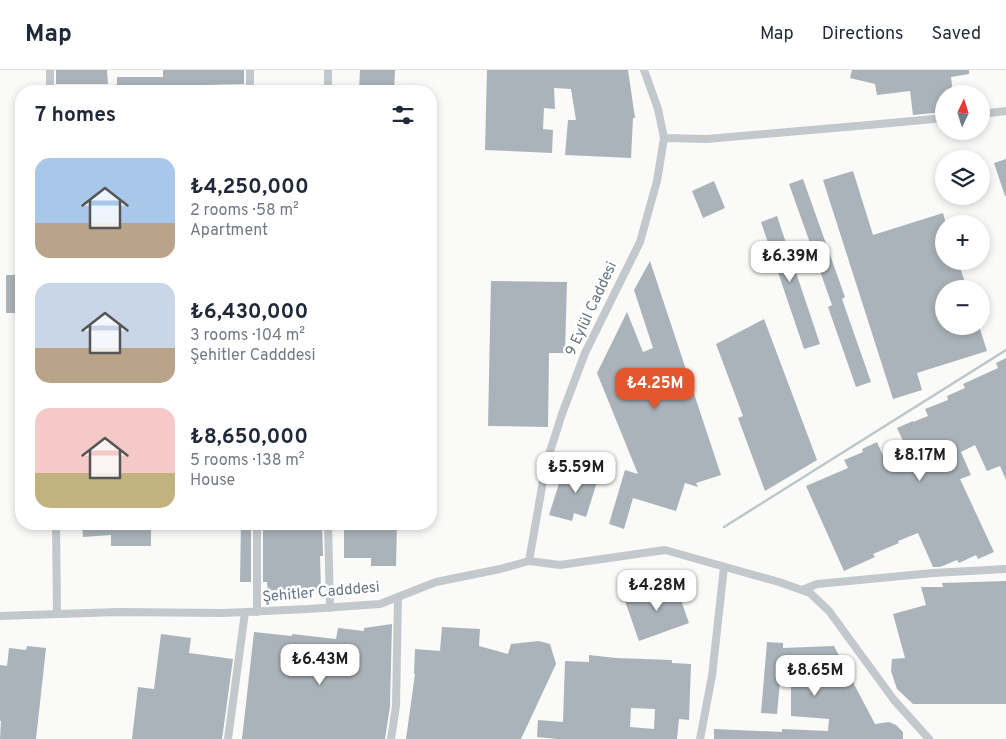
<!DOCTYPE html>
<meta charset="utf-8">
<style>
:root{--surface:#fff;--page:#f6f6f7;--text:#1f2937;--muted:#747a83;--line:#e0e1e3;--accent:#e4572e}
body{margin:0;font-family:Overpass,sans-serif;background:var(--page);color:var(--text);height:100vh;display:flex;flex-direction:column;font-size:19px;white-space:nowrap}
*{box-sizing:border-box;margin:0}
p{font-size:16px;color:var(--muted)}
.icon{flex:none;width:28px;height:28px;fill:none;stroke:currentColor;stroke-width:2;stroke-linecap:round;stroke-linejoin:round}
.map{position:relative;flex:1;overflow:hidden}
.panel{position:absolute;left:15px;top:15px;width:422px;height:445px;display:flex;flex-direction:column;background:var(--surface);border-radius:20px;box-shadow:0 2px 8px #0003}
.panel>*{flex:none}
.needle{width:32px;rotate:4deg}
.controls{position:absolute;left:935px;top:15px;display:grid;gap:10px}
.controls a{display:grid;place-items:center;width:55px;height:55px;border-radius:50%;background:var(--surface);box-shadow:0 2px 8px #0003;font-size:25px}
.price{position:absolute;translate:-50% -42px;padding:0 11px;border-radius:10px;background:#fff;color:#222;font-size:16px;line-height:32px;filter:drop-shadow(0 1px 2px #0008)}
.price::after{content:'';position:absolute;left:50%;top:30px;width:15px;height:11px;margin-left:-8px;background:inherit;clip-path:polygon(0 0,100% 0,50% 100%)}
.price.current{background:var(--accent);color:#fff}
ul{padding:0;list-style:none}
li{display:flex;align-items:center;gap:15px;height:125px;padding:0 20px}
li span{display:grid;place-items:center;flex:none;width:140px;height:100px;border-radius:15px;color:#555}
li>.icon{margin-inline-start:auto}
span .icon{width:60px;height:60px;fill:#fffc;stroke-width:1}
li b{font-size:21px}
h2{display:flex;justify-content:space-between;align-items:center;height:60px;padding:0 20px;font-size:21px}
header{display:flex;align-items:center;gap:30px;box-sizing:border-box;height:70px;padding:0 25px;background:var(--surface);border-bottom:1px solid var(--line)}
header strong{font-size:24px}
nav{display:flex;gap:28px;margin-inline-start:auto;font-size:18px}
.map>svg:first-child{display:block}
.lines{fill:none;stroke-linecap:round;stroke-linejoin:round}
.stream{stroke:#bbc7cb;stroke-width:2.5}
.building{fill:#aab3b9;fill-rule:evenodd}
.minor{stroke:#c3c8cc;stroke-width:8}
.labels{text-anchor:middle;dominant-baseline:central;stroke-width:5;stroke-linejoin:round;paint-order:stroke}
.street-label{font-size:15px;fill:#657683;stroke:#fff}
</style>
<header>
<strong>Map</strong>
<nav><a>Map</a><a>Directions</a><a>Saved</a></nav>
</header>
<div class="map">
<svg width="1006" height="669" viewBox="0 0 1006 669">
<rect width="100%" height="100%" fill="#fafaf8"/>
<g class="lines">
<path class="stream" d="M724 457 1006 280"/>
</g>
<path class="building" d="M56 0H107L108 14H56Z
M163 0H244V14L158 16V21H117V7H163Z
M360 0H395L394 21H359Z
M487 0H628L635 48H633L631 88 565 85 568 50H576L571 19 554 18 555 39 544 38 543 59 553 60 552 83 485 80Z
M852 0H969V4L951 7 953 24H944V42L913 45 910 21 877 25 875 14 850 8Z
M1006 89V126H1005L994 93Z
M853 101 873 165 943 143 946 154H944V191H958L967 219H944V256H979L987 281 917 303 922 320 893 329 823 110Z
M803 109 845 227 842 229 871 312 856 317 828 237 832 235 789 114Z
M714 111 725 138 703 148 692 121Z
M777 146 820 274 804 279 761 152Z
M650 191 721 405 696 413 698 417 685 413 676 441 633 428 624 459 609 454 625 400 638 404 597 303 627 242 643 282 653 278 634 220Z
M6 205H21V243H6Z
M491 211 567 212 565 283H549L548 357 488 356Z
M764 249 817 390 765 421 738 348 743 346 716 274Z
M1006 288V410L1000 396 987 401 975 375 961 382 971 405 960 409 994 482 978 489 976 485 959 493 957 490 940 497H933L918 463 898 471 899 473 873 484 875 487 844 501 806 416 848 398 844 390 863 382 862 379 877 372 890 402 913 392 897 358 913 351V352L928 346 925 339 948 330 947 326 965 318 963 314 998 298 996 293Z
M591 389 603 393 586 447 574 443 572 451 549 445 562 404 584 411Z
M82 454H151V476H111V465L83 467Z
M241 454H251V512H240Z
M263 454H322L323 486H320L321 521 268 524 267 512H263Z
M344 454H397L396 496H371V488H344Z
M1006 511V634H913L897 619 891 601 892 589 905 588 893 544 926 535 921 517H943L942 513Z
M675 513 689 553 639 571 625 531Z
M392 554 390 636 385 669H242L254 562 292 566V564L336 569 338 558 364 561V558Z
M442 557 480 559 479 576 508 584 511 574 539 571 550 574 556 594 521 669H406L415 604H414L415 579 440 581Z
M161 564 191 568 189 583 233 589 222 669H132L138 617 154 619Z
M767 572 783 573V578L834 576 875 654 889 652 896 655 903 662V669H714V659L782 662V659L828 661 829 649 791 646V600H781L777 644 761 643Z
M27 576 46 578 36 669H0L1 651H0V595L7 596 9 578 26 580Z
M589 585 616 588 672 590V593L691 594 689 650 679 649 677 669H558L537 667 538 650 563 652 565 591 589 592ZM631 638 655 639 654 659 630 657Z"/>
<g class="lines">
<path class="minor" d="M50 0V21
M250 0V21
M328 0V21
M981 44 1006 41
M664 68 707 69 880 54 944 48
M56 454 57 544
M257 454V542
M328 454 330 538
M529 491 546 394 562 344 585 283 640 172 657 111 664 68 658 39 644 0
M802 520 817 514 933 503 1006 499
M0 546 118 542 223 543 308 539 380 534 436 512 500 499 529 491 560 495 665 480 779 512 810 523 829 541 894 630 929 669
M228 669 245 542
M391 669 396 636 398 527
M700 669 712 606 724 497"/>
</g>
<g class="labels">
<g class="street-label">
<text transform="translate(592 239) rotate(-65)">9 Eylül Caddesi</text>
<text transform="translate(321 523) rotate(-5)">Şehitler Cadddesi</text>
</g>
</g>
</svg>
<div class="controls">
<a><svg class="needle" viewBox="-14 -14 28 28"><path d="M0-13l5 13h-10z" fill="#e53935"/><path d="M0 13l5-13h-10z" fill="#747a83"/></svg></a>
<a><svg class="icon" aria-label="layers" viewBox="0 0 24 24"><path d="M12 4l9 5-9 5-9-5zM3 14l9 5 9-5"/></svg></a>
<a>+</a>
<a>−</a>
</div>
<b class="price" style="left:790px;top:213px">₺6.39M</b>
<b class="price current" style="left:655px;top:340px">₺4.25M</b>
<b class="price" style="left:920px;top:412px">₺8.17M</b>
<b class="price" style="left:576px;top:424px">₺5.59M</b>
<b class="price" style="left:657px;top:542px">₺4.28M</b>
<b class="price" style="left:320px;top:616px">₺6.43M</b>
<b class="price" style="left:815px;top:627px">₺8.65M</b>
<section class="panel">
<h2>7 homes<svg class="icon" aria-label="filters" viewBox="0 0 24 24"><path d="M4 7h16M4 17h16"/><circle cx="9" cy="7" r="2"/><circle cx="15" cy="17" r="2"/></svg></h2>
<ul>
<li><span style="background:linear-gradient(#a9c7e8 65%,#b9a48a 0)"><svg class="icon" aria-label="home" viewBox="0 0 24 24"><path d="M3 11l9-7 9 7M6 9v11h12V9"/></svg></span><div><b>₺4,250,000</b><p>2 rooms · 58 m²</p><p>Apartment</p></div></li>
<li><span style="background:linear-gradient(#c9d6e8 65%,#b9a48a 0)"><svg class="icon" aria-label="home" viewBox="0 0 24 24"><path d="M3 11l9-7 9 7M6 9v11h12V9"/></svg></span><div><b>₺6,430,000</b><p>3 rooms · 104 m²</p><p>Şehitler Cadddesi</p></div></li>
<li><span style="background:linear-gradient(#f6c9c9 65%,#c2b280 0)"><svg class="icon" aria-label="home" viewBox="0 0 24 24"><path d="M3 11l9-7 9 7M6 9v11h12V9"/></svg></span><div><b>₺8,650,000</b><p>5 rooms · 138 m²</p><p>House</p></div></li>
</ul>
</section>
</div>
